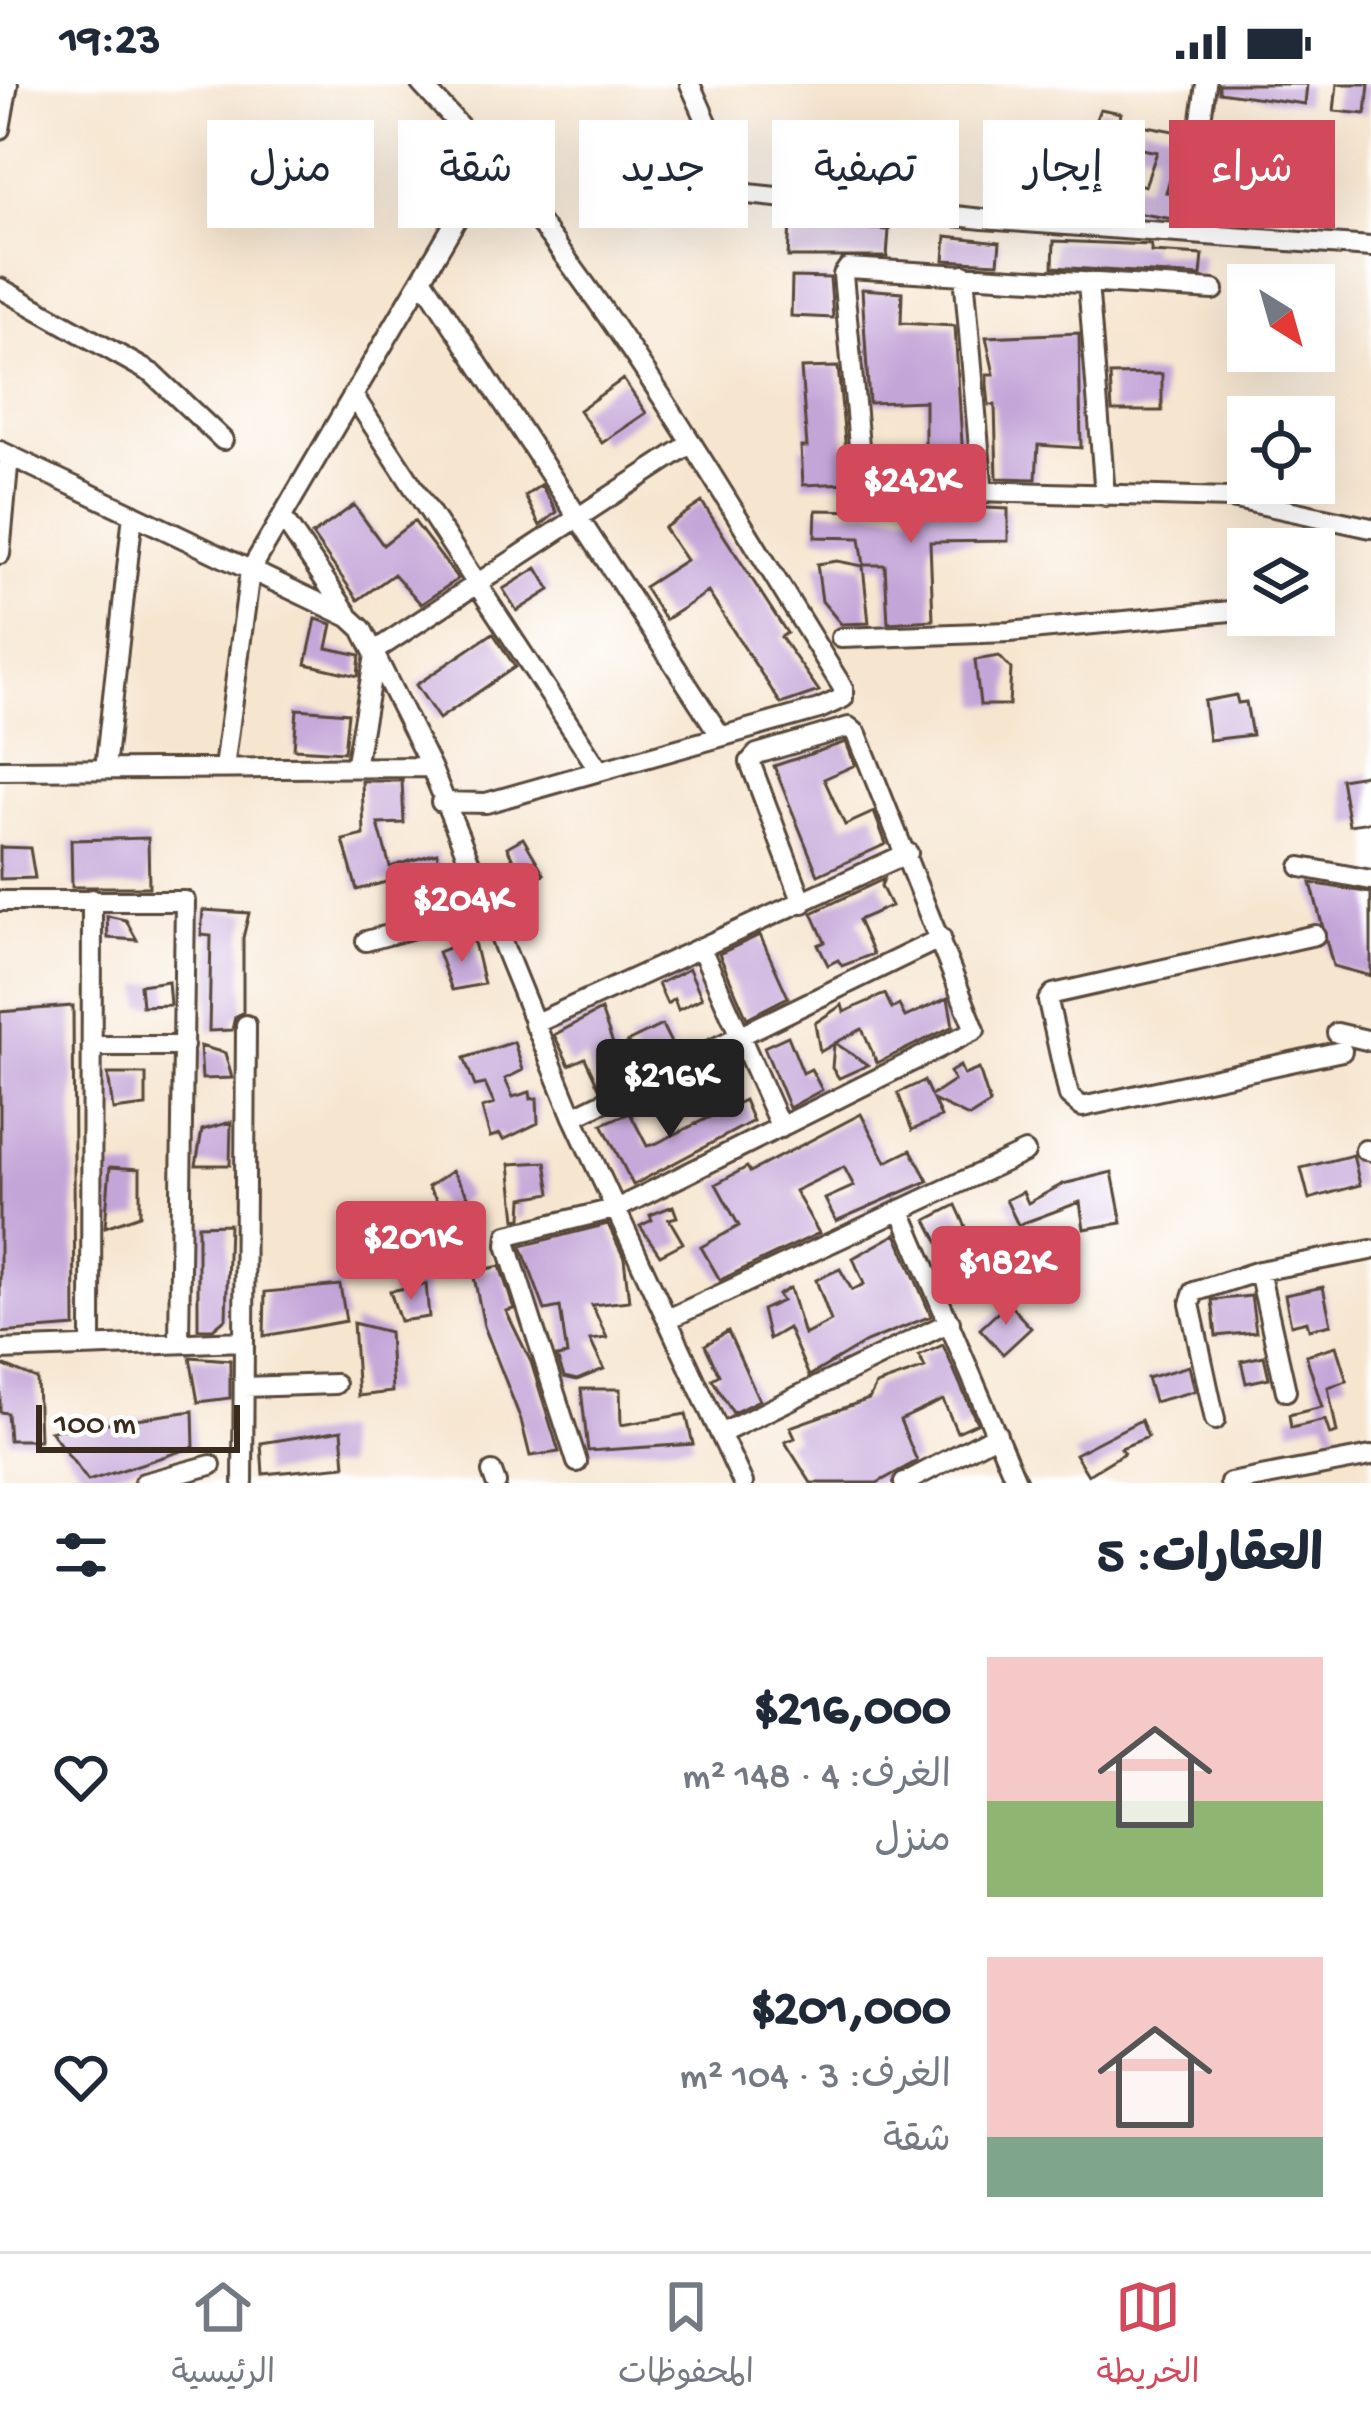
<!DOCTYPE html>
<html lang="ar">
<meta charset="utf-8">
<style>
:root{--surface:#fff;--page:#f2f2f3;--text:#1f2937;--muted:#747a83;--line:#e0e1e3;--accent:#d1495b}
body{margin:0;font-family:"Gochi Hand","Playpen Sans Arabic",sans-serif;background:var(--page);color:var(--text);direction:rtl;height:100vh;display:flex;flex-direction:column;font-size:45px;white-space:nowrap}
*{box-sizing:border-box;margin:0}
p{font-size:39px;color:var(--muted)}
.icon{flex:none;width:66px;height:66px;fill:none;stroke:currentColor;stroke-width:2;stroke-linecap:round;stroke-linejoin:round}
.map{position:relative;height:1399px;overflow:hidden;direction:ltr}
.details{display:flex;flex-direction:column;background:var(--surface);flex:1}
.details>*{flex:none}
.hud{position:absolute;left:36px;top:36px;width:1299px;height:108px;direction:rtl;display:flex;gap:24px}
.needle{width:78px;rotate:143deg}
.buttons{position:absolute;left:1227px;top:180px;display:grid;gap:24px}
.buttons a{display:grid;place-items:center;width:108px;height:108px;border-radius:0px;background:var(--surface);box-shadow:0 12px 48px #0002;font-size:60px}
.scale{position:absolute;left:36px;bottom:30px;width:204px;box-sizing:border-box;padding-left:12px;border:6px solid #3b2a1e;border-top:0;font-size:33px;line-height:42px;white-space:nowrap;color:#3b2a1e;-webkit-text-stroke:9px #fff;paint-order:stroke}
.price{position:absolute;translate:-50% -102px;padding:0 27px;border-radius:12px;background:var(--accent);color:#fff;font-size:39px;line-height:78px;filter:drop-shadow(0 3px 6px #0008)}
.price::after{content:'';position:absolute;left:50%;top:72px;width:36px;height:27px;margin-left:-18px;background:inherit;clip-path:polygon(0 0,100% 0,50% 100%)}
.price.active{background:#222;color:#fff}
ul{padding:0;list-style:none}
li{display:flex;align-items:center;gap:36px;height:300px;padding:0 48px}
li span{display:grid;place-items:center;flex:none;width:336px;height:240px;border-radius:0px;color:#555}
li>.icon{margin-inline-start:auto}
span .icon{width:144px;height:144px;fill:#fffc;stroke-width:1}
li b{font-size:51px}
h2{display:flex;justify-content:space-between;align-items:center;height:144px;padding:0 48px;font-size:51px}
.chip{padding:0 42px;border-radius:0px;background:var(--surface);box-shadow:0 12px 48px #0002;font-size:42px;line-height:108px}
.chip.active{background:var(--accent);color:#fff}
.status{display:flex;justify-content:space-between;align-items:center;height:84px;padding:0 60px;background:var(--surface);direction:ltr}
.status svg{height:33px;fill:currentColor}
.dock{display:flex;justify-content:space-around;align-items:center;height:168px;border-top:3px solid var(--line);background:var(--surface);font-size:33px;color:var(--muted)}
.dock a{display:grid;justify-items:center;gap:6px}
.dock .active{color:var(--accent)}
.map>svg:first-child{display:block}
.building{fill:#c4a5d8}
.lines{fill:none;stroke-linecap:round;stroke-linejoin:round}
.minor-casing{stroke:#574639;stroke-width:24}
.minor{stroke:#fff;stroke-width:18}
</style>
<div class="status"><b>19:23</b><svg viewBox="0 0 49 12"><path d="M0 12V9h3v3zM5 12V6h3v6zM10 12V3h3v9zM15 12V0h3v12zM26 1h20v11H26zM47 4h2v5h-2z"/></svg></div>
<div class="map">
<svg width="1371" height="1399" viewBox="0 0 1371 1399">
<rect width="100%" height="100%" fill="#fff"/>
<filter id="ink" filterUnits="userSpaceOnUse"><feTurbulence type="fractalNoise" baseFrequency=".00833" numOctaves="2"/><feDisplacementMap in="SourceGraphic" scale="24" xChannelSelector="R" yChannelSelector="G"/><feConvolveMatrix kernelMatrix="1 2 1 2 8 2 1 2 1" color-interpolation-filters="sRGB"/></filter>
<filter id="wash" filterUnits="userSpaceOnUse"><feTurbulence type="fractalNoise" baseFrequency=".004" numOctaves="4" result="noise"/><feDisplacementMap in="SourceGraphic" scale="48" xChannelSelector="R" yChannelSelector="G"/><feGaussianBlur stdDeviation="2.7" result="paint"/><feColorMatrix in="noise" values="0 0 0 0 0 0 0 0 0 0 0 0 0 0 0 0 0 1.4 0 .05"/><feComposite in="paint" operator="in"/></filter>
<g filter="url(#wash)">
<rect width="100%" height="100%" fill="#f6e5cf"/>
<g id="blocks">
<path class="building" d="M1219 0H1307L1305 20 1219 8Z
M1337 0H1369L1366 30 1334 27Z
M1100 25 1121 29 1115 56 1090 51Z
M1235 34 1296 41 1293 72 1232 62Z
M1142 41 1184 49 1166 108 1177 110 1173 135 1081 120 1077 84 1145 102 1157 68 1137 64Z
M1257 87 1282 92 1272 137 1247 131Z
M790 140 889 146 887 173H788Z
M946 152 1000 158 998 179 944 176Z
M1054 157 1151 161V168L1203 171 1201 192 1053 183Z
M792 193 830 194 833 234 791 232Z
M862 205 902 208 901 239 955 242 964 393 923 392 919 363 925 364V317L869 319Z
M1079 249 1081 364 1038 361 1036 395 997 394 995 321H989L987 300V290H994L986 253Z
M838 283 849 399 803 401 801 363H807L801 284Z
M1162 290V327H1112L1110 291Z
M623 295 646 329 602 359 579 326Z
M541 401 557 428 540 442 525 412Z
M702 418 787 549 781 553 819 607 781 620 708 508 665 536 644 503 686 476 664 444Z
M354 421 383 461 414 437 458 495 421 520 394 490 358 516 312 451Z
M918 421 1008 425V457L930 458 933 536 888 539 885 481H864L860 454 815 453 816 426 917 428Z
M837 477 863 482 869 539 841 540 822 517 817 480Z
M537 484 550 506 517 527 503 505Z
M316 535 332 540 327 564 360 571 358 592 306 580Z
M493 549 515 583 439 635 416 601Z
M999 572 1011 585 1009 621H980L975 576Z
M1236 611 1238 619 1246 618 1252 651 1209 656 1204 617Z
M297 625 348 629 344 668 294 665Z
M846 658 855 681 824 695 845 741 874 728 886 760 818 791 774 682Z
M1371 690V738L1349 741 1341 695Z
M362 697H402L404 739 378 740 390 783 437 769 445 809 416 816 408 792 357 806 343 756 364 751Z
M148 754 149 803H72L71 756Z
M523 754 544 790 524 798 507 763Z
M0 763 30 764 35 794 0 795Z
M884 795 881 802 891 822 858 836 873 870 842 882 838 876 828 881 818 861 825 858 812 829Z
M1311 799 1371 809V892L1333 882Z
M203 826 249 829 243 854V928L235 933 232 946 209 947 211 852 201 851Z
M107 832 126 836 137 856 108 854Z
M760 851 788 913 747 934 719 870Z
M473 854 484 900 452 906 438 868Z
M689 885 702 914 678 926 674 915 667 920 658 900Z
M168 897 170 921 142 922 140 901Z
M885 910 892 925 899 921 905 933 948 914 953 942 877 979 862 945 835 959 868 981 839 994 832 984 834 960 820 968 815 939 842 921 844 928Z
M73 922 75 1243 0 1249V928Z
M601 926 624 991 599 1004 585 974 569 981 554 951Z
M662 941 674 965 643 980 627 958Z
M788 952 803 989 811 985 822 1006 789 1024 764 963Z
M514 958 523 986 505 995 513 1013 530 1008 531 1015 537 1014 538 1039 503 1056 500 1050 490 1053 482 1024 494 1020 485 1000 475 1002 464 974Z
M200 962 225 969 232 994 202 995Z
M960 982 964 991 979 985 990 1020 969 1033 933 1016 941 1033 912 1046 898 1009 924 997 931 1012 954 997 950 988Z
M108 990H146V1022L113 1026Z
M744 1016 753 1037 633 1101 602 1040 630 1029 647 1062 655 1060Z
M861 1030 886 1078 911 1066 928 1097 836 1137 825 1115 854 1102 844 1083 795 1107 819 1149 720 1196 701 1163 739 1142 716 1100 747 1083 750 1088Z
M231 1038 230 1081H196L202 1046Z
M1353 1071 1360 1101 1309 1115 1301 1084Z
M546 1078 551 1109 523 1114 522 1134 516 1135 510 1080Z
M110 1083 140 1085V1131L105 1143Z
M452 1087 468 1112 444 1127 428 1103Z
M1112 1088 1122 1139 1084 1145 1080 1118 1018 1141 1006 1116 1023 1108 1028 1119 1063 1100Z
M956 1121 976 1165 985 1160 995 1181 959 1198 927 1136Z
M673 1122 677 1133 669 1135 683 1159 660 1171 640 1142 652 1136 650 1131Z
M229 1140 226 1234 213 1245H198V1141Z
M608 1140 624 1174 629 1217 592 1221 607 1254 590 1256 604 1285 577 1296 564 1293 557 1273 567 1271 560 1223 545 1226 521 1162Z
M896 1150 931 1232 866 1258 809 1292 788 1244 769 1255 762 1226 782 1217 778 1211 790 1204 804 1251 831 1237 816 1196 840 1185 852 1206 864 1200 853 1174Z
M500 1182 514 1225 506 1227 531 1278 559 1368 530 1372 521 1336 484 1242 473 1188Z
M426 1200 429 1233 400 1237 390 1207Z
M340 1201 346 1237 264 1252 265 1208Z
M1323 1203 1331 1240 1309 1245 1307 1237 1291 1241 1285 1211Z
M1251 1212 1256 1248 1216 1252 1212 1216Z
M1008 1219 1031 1244 1003 1270 980 1245Z
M353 1239 389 1248 392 1308 358 1312Z
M728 1247 759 1316 733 1329 712 1295 719 1291 705 1261Z
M943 1261 977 1339 957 1348 943 1316 900 1336 917 1377 877 1399H811L785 1358 795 1354 790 1343 869 1315 876 1301 925 1284 919 1272Z
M1336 1262 1347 1297 1328 1303 1337 1349 1330 1351 1325 1336 1291 1344 1289 1331 1322 1323 1306 1271Z
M1264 1272 1269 1294 1246 1299 1241 1277Z
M190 1273 230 1276V1314L198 1318Z
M0 1280 37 1295 39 1356H9L7 1329 0 1328Z
M1189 1282 1195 1307 1154 1318 1147 1294Z
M581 1305H620L621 1341 686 1330 693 1360 588 1367Z
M193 1327 194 1363 88 1397 50 1347Z
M1141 1336 1148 1353 1121 1364 1124 1369 1088 1391 1075 1370Z
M342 1346 345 1382 263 1390 261 1359Z"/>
</g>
</g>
<g filter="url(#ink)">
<use href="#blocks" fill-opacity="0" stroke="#574639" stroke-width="3"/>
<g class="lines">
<defs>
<path id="minor" d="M421 0C590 176 714 397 843 604V614L819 625 486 719 441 718
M690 0 734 99 748 110 983 135 1371 163
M0 45 8 0
M1185 148 1206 0
M964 190 983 410
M422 194 720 651
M1088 198 1105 412
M0 204 153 290 223 356
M1214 206 848 184 843 191 863 404 1231 414 1371 444
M353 311 599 686
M0 367 349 533 362 545 431 683 573 1033 743 1399
M282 433 347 529
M0 470 9 372
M841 554 1009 548 1241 526
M355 683 376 566 690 360
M224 684 250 487 492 75
M105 685 133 430
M0 686 431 683
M1301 783 1371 796
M0 817H185L179 1257
M1315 851 1053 910 1048 917 1069 1012 1082 1023 1342 967
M366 857 488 824
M701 864 781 1044
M534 940 908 769
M1337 949 1371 957
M92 962H184
M573 1033 941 854
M1365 1066 1371 1067
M901 1127 1017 1399
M1259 1187 1286 1307
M668 1235 1025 1068
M244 1257 246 941
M91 1261 92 815
M0 1266 244 1257 243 1398
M244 1303 335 1300
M1215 1336 1190 1220 1194 1208 1259 1187 1371 1166
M720 1350 950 1238
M577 1378 507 1161 508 1151 618 1124 975 946 857 650 849 643 757 670 750 678 803 819
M492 1388 496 1399
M144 1399 211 1381
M904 1399 997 1350
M1230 1399 1371 1372"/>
</defs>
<use href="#minor" class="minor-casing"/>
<use href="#minor" class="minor"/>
</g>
</g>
</svg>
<div class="buttons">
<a><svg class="needle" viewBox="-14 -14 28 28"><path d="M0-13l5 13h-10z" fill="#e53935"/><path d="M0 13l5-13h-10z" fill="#747a83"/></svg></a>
<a><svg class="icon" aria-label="locate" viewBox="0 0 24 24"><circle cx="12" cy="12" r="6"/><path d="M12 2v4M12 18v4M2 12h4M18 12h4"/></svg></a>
<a><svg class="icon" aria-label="layers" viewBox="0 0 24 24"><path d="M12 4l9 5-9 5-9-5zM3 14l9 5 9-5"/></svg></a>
</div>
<div class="scale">100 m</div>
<b class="price" style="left:911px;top:462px">$242K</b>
<b class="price" style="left:462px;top:881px">$204K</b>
<b class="price active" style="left:670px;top:1057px">$216K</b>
<b class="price" style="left:411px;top:1219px">$201K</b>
<b class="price" style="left:1006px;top:1244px">$182K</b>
<div class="hud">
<a class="chip active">شراء</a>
<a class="chip">إيجار</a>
<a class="chip">تصفية</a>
<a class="chip">جديد</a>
<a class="chip">شقة</a>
<a class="chip">منزل</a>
</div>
</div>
<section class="details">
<h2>العقارات: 5<svg class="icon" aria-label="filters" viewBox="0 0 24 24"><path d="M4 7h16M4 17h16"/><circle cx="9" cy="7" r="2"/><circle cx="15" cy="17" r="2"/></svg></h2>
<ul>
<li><span style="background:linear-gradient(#f6c9c9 60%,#8fb573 0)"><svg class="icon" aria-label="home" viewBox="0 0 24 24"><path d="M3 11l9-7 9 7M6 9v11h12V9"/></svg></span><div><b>$216,000</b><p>الغرف: 4 · 148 m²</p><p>منزل</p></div><svg class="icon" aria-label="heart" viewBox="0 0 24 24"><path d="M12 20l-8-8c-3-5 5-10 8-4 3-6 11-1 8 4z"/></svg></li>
<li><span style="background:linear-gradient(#f6c9c9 75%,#7fa58c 0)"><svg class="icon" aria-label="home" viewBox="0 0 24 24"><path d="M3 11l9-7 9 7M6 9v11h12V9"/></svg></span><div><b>$201,000</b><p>الغرف: 3 · 104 m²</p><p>شقة</p></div><svg class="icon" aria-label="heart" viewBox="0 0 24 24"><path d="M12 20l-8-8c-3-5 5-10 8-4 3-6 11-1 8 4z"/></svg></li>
</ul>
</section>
<nav class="dock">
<a class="active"><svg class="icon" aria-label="map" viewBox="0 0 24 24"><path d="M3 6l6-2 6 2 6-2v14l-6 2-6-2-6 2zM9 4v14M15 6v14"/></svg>الخريطة</a>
<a><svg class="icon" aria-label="saved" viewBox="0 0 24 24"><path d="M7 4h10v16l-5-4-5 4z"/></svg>المحفوظات</a>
<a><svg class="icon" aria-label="home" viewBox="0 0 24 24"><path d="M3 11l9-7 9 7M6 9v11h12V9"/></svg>الرئيسية</a>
</nav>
